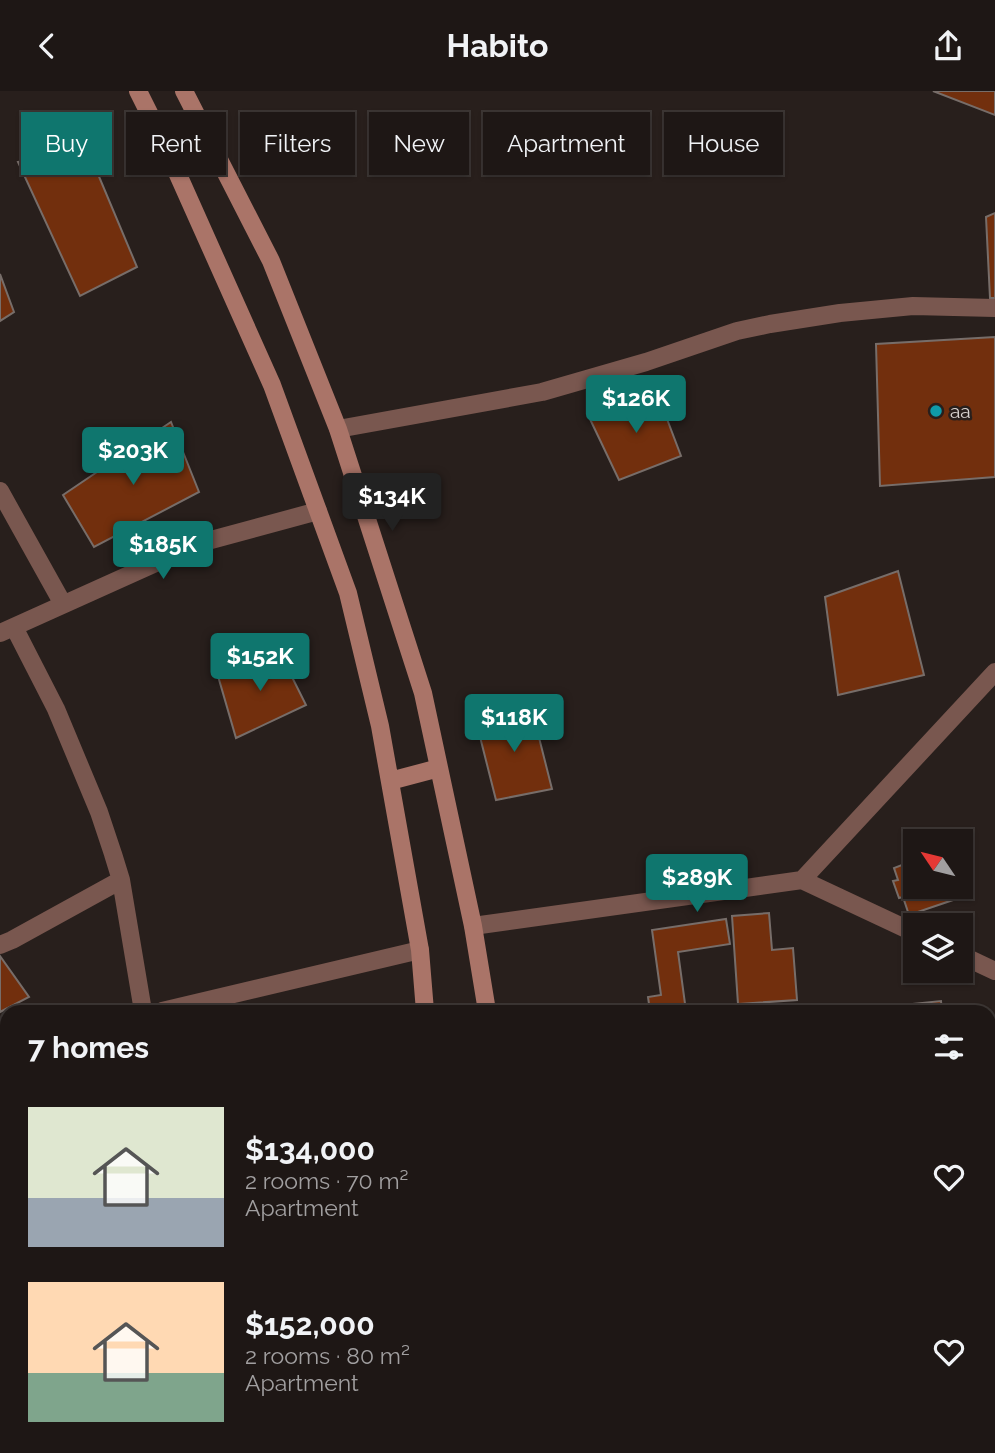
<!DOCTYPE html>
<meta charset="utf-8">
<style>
:root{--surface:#1e1715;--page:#2b2422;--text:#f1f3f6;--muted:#a19fa0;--line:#3c3634;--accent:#0f766e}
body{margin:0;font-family:Raleway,sans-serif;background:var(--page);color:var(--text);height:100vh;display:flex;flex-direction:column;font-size:26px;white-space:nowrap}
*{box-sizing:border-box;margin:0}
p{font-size:23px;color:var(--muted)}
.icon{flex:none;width:38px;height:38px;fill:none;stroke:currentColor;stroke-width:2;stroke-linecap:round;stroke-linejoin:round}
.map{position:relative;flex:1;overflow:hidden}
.side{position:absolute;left:0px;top:914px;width:996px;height:450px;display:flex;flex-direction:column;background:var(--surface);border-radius:21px 21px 0 0;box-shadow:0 2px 5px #0004,0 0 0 2px var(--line)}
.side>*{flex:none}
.guide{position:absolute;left:21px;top:21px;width:954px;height:63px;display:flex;gap:14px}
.needle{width:46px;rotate:305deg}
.fabs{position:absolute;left:903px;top:738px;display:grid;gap:14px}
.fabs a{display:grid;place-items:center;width:70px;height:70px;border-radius:0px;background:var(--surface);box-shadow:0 2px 5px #0004,0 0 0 2px var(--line);font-size:35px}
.price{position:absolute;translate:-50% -60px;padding:0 16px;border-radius:7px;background:var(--accent);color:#fff;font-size:23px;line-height:46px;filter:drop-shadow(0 2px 4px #0008)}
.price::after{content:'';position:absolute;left:50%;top:42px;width:21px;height:16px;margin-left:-10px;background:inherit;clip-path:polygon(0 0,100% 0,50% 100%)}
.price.selected{background:#222;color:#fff}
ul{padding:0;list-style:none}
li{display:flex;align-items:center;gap:21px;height:175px;padding:0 28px}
li span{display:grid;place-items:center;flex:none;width:196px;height:140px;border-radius:0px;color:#555}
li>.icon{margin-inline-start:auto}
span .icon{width:84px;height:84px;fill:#fffc;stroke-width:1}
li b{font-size:30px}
h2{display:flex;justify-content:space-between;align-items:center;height:84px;padding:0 28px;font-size:30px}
.pill{padding:0 24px;border-radius:0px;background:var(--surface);box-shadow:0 2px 5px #0004,0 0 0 2px var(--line);font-size:24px;line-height:63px}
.pill.selected{background:var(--accent);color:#fff}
header{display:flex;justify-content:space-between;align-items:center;height:91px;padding:0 28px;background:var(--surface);font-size:32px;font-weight:700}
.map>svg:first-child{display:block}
.building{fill:#722f0d;stroke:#776d69;stroke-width:2}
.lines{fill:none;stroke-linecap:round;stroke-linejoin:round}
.street{stroke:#79574f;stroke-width:18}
.secondary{stroke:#aa7468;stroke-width:18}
.culture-dot{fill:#0f9aa8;stroke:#281f1c;stroke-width:2.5}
.labels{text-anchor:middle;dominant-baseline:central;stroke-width:5;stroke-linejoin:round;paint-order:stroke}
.poi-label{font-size:19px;fill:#dad4d1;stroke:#281f1c;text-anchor:start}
</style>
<header><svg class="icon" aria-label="back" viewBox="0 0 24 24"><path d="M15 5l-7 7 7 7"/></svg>Habito<svg class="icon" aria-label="share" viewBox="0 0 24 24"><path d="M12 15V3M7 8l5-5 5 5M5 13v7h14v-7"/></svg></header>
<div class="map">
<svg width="995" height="1362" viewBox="0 0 995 1362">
<rect width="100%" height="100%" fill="#281f1c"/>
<path class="building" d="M933 0H995V24Z
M87 57 137 176 80 205 18 71Z
M995 122V207H990L986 126Z
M0 183 14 221 0 230Z
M995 246V386L880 395 876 253Z
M656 299 681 365 619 389 589 326Z
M171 331 199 401 94 456 63 404Z
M898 480 924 584 838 604 825 506Z
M278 558 306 614 236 647 218 585Z
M531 615 552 698 496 709 476 630Z
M915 769V796H949L953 809 909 824 903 806 899 807 893 790 898 789 894 777Z
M769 822 772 859 793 857 797 909 738 913 732 825Z
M726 828 730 853 678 861 686 920H650L648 906 661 904 652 839Z
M0 865 29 906 0 921Z
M941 910 942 920H874V917Z"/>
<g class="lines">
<path class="street" d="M338 338 542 301 646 271 737 240 770 233 840 222 913 215 995 217
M0 400 63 513
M14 536 56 618 99 721 113 763 121 789 143 920
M0 542 200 452 318 420
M802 789 995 581
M473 835 802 789 915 842
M0 854 12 849 121 789
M961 864 995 880
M162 920 420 859
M0 1160 7 1161
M566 1356 568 1362"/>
<path class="secondary" d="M138 0 163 50 272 294 348 502 380 635 420 859 425 920
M184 0 271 170 338 338 423 602 473 835 487 920
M390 690 439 677
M452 1356 453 1362
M512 1362V1356"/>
</g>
<circle class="culture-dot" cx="936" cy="320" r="7"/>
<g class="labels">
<g class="poi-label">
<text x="950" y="320">aa</text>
</g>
</g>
</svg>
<div class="fabs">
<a><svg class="needle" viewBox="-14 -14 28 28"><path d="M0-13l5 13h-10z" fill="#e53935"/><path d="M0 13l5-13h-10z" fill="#a19fa0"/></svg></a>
<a><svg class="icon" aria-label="layers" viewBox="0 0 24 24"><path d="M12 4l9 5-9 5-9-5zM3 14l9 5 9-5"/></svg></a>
</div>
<b class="price" style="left:636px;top:344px">$126K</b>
<b class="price" style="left:133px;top:396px">$203K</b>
<b class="price selected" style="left:392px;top:442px">$134K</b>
<b class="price" style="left:163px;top:490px">$185K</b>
<b class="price" style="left:260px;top:602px">$152K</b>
<b class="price" style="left:514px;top:663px">$118K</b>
<b class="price" style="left:697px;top:823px">$289K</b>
<div class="guide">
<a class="pill selected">Buy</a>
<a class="pill">Rent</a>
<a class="pill">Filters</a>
<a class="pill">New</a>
<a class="pill">Apartment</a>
<a class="pill">House</a>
</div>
<section class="side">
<h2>7 homes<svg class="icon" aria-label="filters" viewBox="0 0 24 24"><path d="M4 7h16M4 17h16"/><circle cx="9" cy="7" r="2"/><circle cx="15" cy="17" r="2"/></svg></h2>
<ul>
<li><span style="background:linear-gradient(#dfe7d0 65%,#9aa5b1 0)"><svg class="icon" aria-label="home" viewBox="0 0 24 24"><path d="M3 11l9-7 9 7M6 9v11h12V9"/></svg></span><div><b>$134,000</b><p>2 rooms · 70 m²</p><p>Apartment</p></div><svg class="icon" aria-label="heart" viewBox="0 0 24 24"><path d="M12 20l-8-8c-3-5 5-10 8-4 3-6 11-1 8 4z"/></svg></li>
<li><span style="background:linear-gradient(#ffd9b3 65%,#7fa58c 0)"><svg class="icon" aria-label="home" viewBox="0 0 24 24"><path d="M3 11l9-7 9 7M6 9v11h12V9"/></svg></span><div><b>$152,000</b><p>2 rooms · 80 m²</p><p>Apartment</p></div><svg class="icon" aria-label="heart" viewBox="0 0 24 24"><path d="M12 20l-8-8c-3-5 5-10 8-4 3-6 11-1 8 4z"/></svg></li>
</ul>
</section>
</div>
